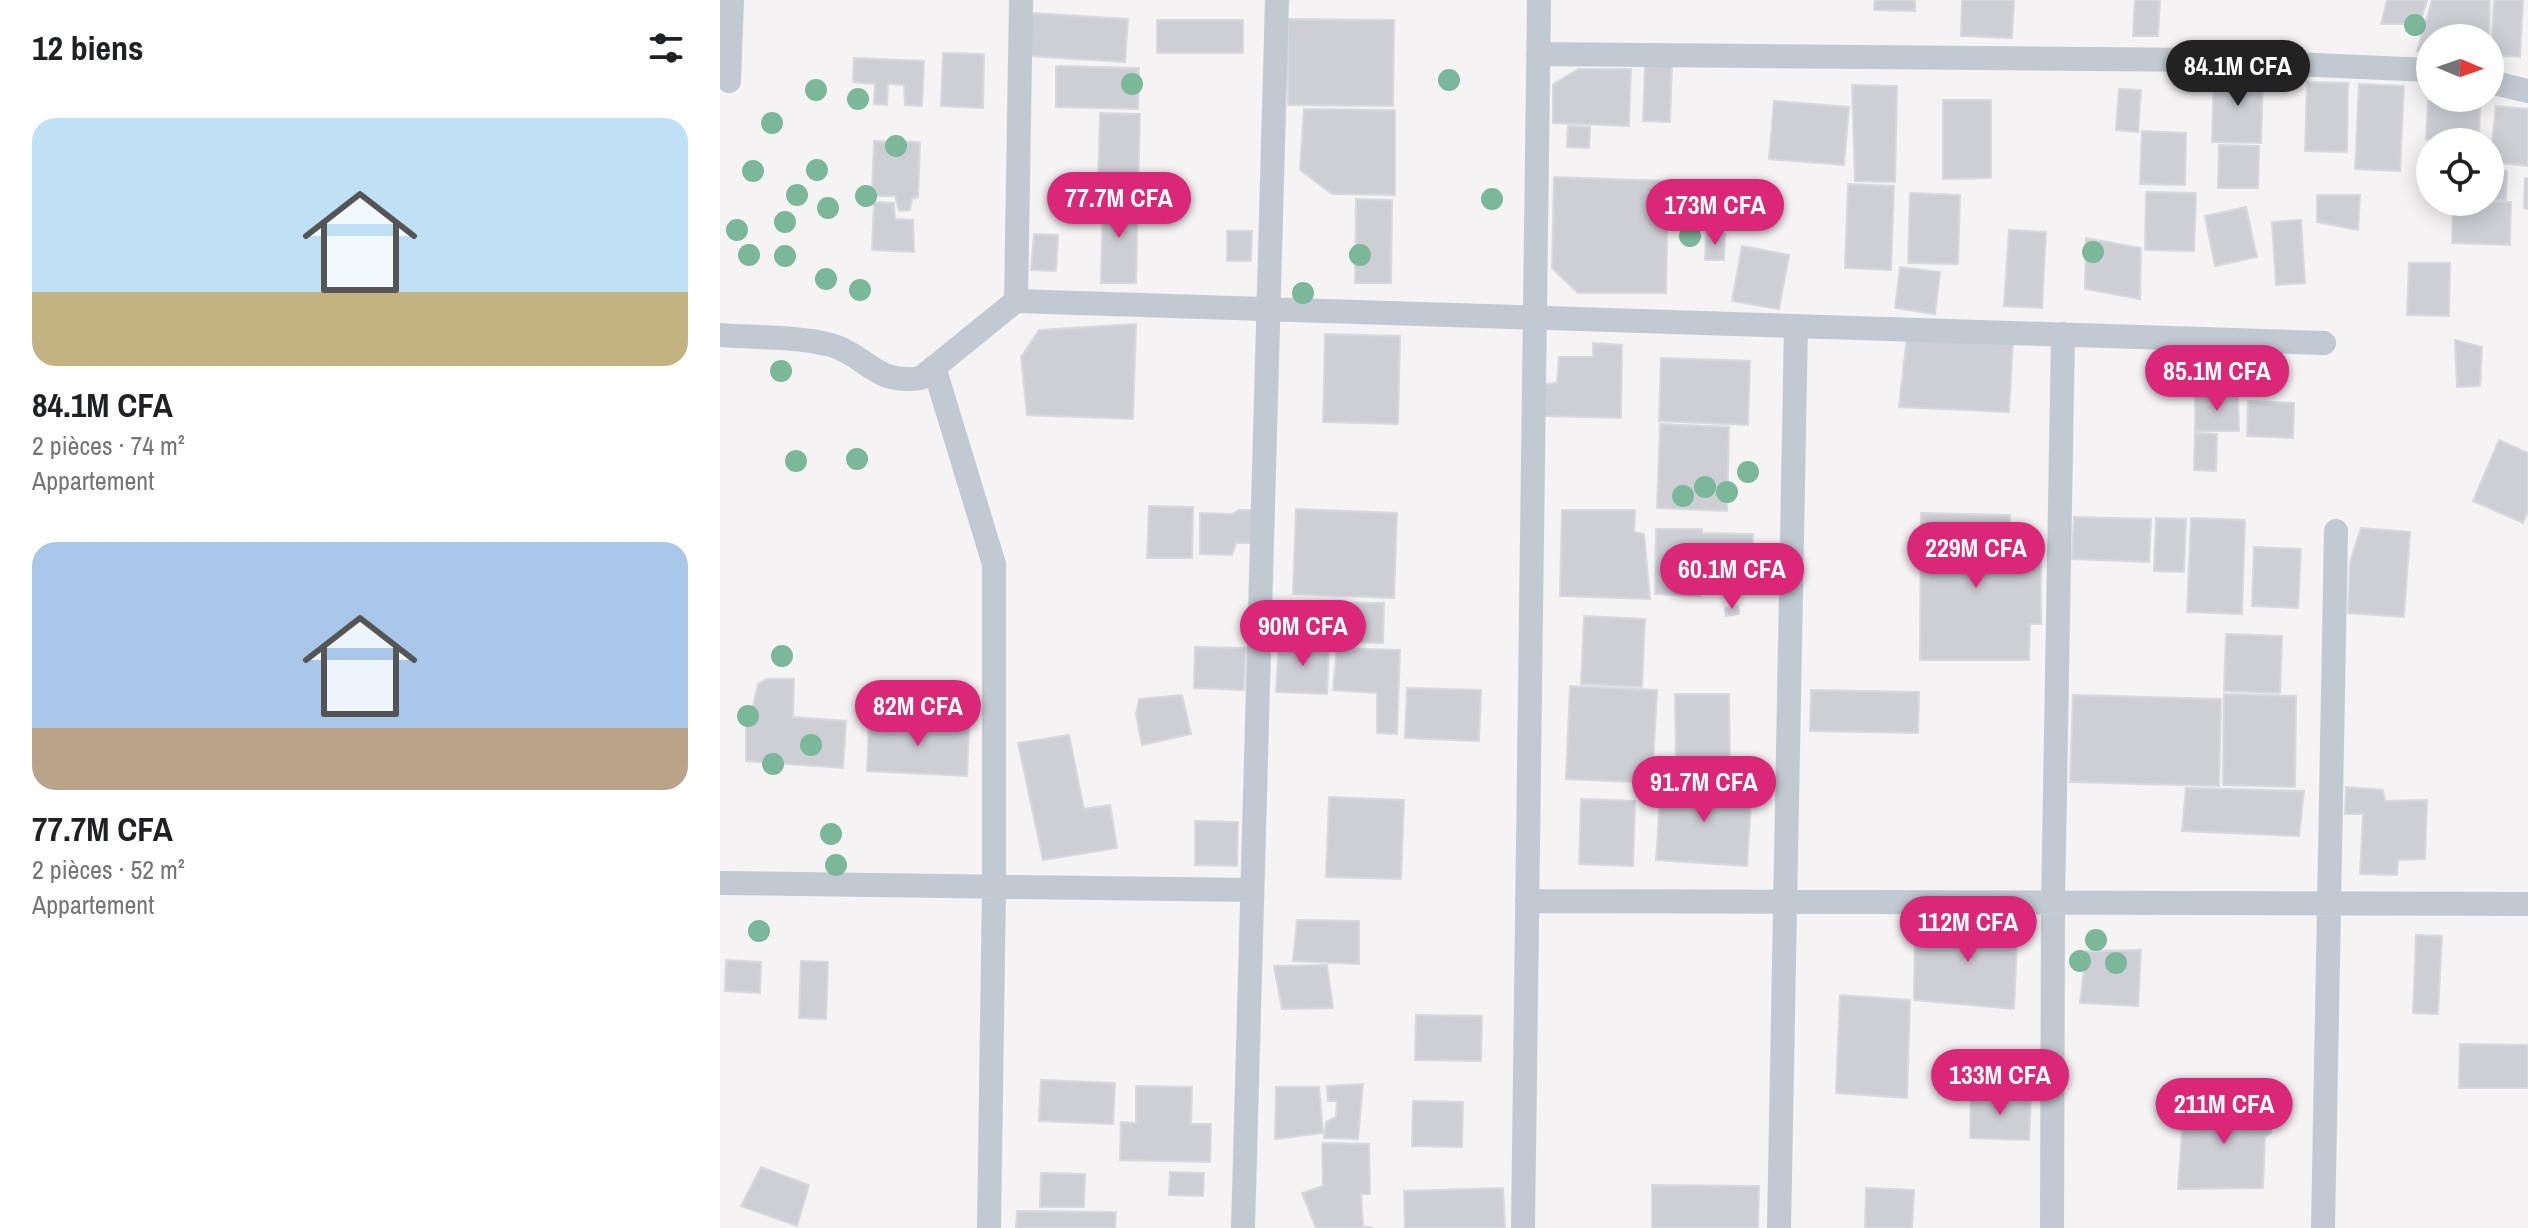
<!DOCTYPE html>
<html lang="fr">
<meta charset="utf-8">
<style>
:root{--surface:#fff;--page:#f6f6f6;--text:#202124;--muted:#757577;--accent:#db2777}
body{margin:0;font-family:"Archivo Narrow",sans-serif;background:var(--page);color:var(--text);height:100vh;display:flex;flex-direction:column;font-size:30px;white-space:nowrap}
*{box-sizing:border-box;margin:0}
p{font-size:26px;color:var(--muted)}
.icon{flex:none;width:44px;height:44px;fill:none;stroke:currentColor;stroke-width:2;stroke-linecap:round;stroke-linejoin:round}
.map{position:relative;flex:1;overflow:hidden}
.sheet{display:flex;flex-direction:column;background:var(--surface);width:720px}
.sheet>*{flex:none}
.needle{width:52px;rotate:92deg}
.controls{position:absolute;left:1696px;top:24px;display:grid;gap:16px}
.controls a{display:grid;place-items:center;width:88px;height:88px;border-radius:50%;background:var(--surface);box-shadow:0 4px 20px #0003;font-size:40px}
.price{position:absolute;translate:-50% -68px;padding:0 18px;border-radius:28px;background:var(--accent);color:#fff;font-size:26px;line-height:52px;filter:drop-shadow(0 2px 4px #0008)}
.price::after{content:'';position:absolute;left:50%;top:48px;width:24px;height:18px;margin-left:-12px;background:inherit;clip-path:polygon(0 0,100% 0,50% 100%)}
.price.active{background:#222;color:#fff}
ul{padding:0;list-style:none}
li{display:grid;align-content:center;gap:16px;height:424px;padding:0 32px}
li span{display:grid;place-items:center;height:248px;border-radius:24px;color:#555}
li>.icon{margin-inline-start:auto}
span .icon{width:144px;height:144px;fill:#fffc;stroke-width:1}
li b{font-size:34px}
h2{display:flex;justify-content:space-between;align-items:center;height:96px;padding:0 32px;font-size:34px}
main{display:flex;flex:1;min-height:0}
.map>svg:first-child{display:block}
.building{fill:#cdcfd5;stroke:#d7d9de;stroke-width:2}
.lines{fill:none;stroke-linecap:round;stroke-linejoin:round}
.street{stroke:#c1cad2;stroke-width:24}
.tree{fill:#7bb799}
</style>
<main>
<section class="sheet">
<h2>12 biens<svg class="icon" aria-label="filters" viewBox="0 0 24 24"><path d="M4 7h16M4 17h16"/><circle cx="9" cy="7" r="2"/><circle cx="15" cy="17" r="2"/></svg></h2>
<ul>
<li><span style="background:linear-gradient(#bfe0f5 70%,#c2b280 0)"><svg class="icon" aria-label="home" viewBox="0 0 24 24"><path d="M3 11l9-7 9 7M6 9v11h12V9"/></svg></span><div><b>84.1M CFA</b><p>2 pièces · 74 m²</p><p>Appartement</p></div></li>
<li><span style="background:linear-gradient(#a9c7e8 75%,#b9a48a 0)"><svg class="icon" aria-label="home" viewBox="0 0 24 24"><path d="M3 11l9-7 9 7M6 9v11h12V9"/></svg></span><div><b>77.7M CFA</b><p>2 pièces · 52 m²</p><p>Appartement</p></div></li>
</ul>
</section>
<div class="map">
<svg width="1808" height="1228" viewBox="0 0 1808 1228">
<rect width="100%" height="100%" fill="#f5f3f3"/>
<path class="building" d="M1155 0H1195V11L1154 10Z
M1242 0H1294L1292 38 1241 36Z
M1415 0H1440L1438 36H1413Z
M1667 0H1707L1700 24H1661Z
M1712 0H1770L1769 38H1710V52L1697 51Z
M1774 0H1803L1800 57 1771 55Z
M311 13 408 19 405 62 308 56Z
M568 19 674 20 673 106 568 105Z
M437 20H523V53H437Z
M223 53 264 54 263 108 221 106Z
M134 58 204 61 202 106 185 105 184 85 168 84 167 105 154 104 155 84 133 82Z
M925 64 952 65 950 122 923 121Z
M336 66 419 68 418 109 336 107Z
M859 69H911L909 126 833 123V84Z
M1494 73 1543 74 1541 143 1492 142Z
M1587 82 1628 83 1627 152 1585 151Z
M1639 84 1684 86 1680 171 1635 169Z
M1132 85 1177 86 1175 182 1135 181Z
M1399 89 1421 90 1418 132 1396 130Z
M1223 100H1271V178L1223 179Z
M1054 101 1129 107 1124 165 1049 159Z
M1708 101 1760 104 1759 141 1706 139Z
M1776 106 1808 109V166L1770 162Z
M584 109 675 110V195L612 194 580 170Z
M380 113 420 114 418 186 378 184Z
M848 126 870 127 869 148 847 147Z
M1422 131 1466 133 1465 185 1420 184Z
M154 141 200 142 198 197 192 199 190 210 179 211 175 196H152Z
M1499 145 1539 146 1538 188H1498Z
M1770 170 1787 171 1786 200H1770Z
M834 177 948 181 946 293H858L832 268Z
M1805 178H1808V209L1804 208Z
M1128 184 1174 186 1171 270 1125 268Z
M1426 192 1476 193 1474 251 1425 250Z
M1190 193 1240 195 1238 264 1188 263Z
M1597 195H1640L1638 230 1597 222Z
M383 196 418 197 416 283H381Z
M636 199 672 200 671 283H635Z
M154 202 174 203 175 219 193 220 194 252 152 250Z
M1733 202H1791L1790 245 1732 243Z
M1526 207 1537 257 1495 266 1485 216Z
M1581 220 1585 283 1556 285 1552 222Z
M1289 230 1326 232 1322 308 1284 306Z
M507 231H532L531 261H507Z
M986 233 1005 234 1004 260H985Z
M314 234 338 235 336 271 311 270Z
M1366 238 1421 248 1420 299 1365 289Z
M1022 246 1069 255 1059 309 1012 301Z
M1689 263H1730L1729 316 1687 315Z
M1180 267 1220 272 1215 314 1175 308Z
M416 324 413 419 307 415 301 357 319 330Z
M605 334 680 336 678 424 603 422Z
M1187 335 1293 342 1289 412 1179 407Z
M1735 340 1762 347 1760 386 1737 387Z
M873 343 902 345 901 418 824 416 825 384 837 383 839 357H873Z
M941 358 1030 361 1028 425 939 421Z
M1475 395H1518L1519 431H1475Z
M1528 401 1574 403 1573 438 1527 436Z
M940 424 1009 427 1007 511 937 508Z
M1475 433 1497 434 1496 471 1474 470Z
M1779 440 1808 453V511L1803 523 1753 501Z
M429 506 473 507 472 558H427Z
M576 509 677 513 674 598 573 594Z
M519 510H535L534 543H516L512 555 480 554V513L512 514Z
M842 510H915L914 532 924 534 930 599 840 596Z
M1201 513 1290 515 1289 549 1321 551V624H1310L1309 660H1200Z
M1354 517 1431 519 1429 562 1352 559Z
M1436 518 1466 519 1464 572 1434 571Z
M1471 518 1525 520 1522 614 1467 612Z
M1641 528 1690 532 1684 617 1628 613 1630 562Z
M936 529H982V533L1033 534 1032 594H980V596L935 594Z
M1534 547 1581 549 1578 608 1532 606Z
M589 602 664 603 663 643 600 641 588 620Z
M1018 606 1019 614 1006 616 1005 608Z
M864 616 925 619 922 687 861 684Z
M1506 634 1562 636 1560 693 1504 691Z
M559 642 609 644 607 694 556 692Z
M475 647 526 648 524 690 474 688Z
M617 648 680 650 677 734 657 733V693L613 690Z
M46 679H74L73 717 126 721 123 768 26 761V723L30 720 38 684Z
M850 686 937 690 932 783 846 779Z
M687 688 761 690 759 741 685 738Z
M1091 690 1199 692 1198 733 1090 731Z
M955 694H1009L1010 767H956Z
M1504 694 1576 696 1575 787 1503 785Z
M462 695 471 734 422 745 416 715 419 699Z
M1353 695 1501 699 1499 786 1350 782Z
M149 719 249 724 247 776 147 771Z
M349 735 364 809 390 805 397 848 323 860 298 743Z
M941 783 1032 789 1027 866 936 860Z
M1626 787 1663 790 1665 801 1707 800 1705 859 1678 860 1677 875 1640 874 1643 814H1625Z
M1466 788 1584 791 1579 836 1462 831Z
M609 797 684 800 681 879 606 877Z
M861 799 915 801 913 866 859 864Z
M475 821 518 822 517 866 475 865Z
M1252 916 1298 919 1294 1009 1194 1000 1195 929 1251 931Z
M577 920 639 921V964L573 961Z
M1696 935 1722 936 1718 1014 1693 1013Z
M1421 950 1418 1006 1360 1003 1366 951Z
M6 960 41 962 40 993 5 991Z
M81 961 108 962 106 1019 79 1018Z
M607 965 613 1008 562 1009 554 966Z
M1120 995 1190 1000 1187 1098 1116 1093Z
M696 1015 762 1016 761 1061 695 1060Z
M1740 1044 1808 1045V1088H1739Z
M321 1080 395 1083 393 1124 319 1121Z
M643 1084 638 1139 604 1138 606 1122 616 1117 617 1101H608L607 1086Z
M416 1086 472 1087 471 1124H491L490 1162 400 1160 401 1122 416 1123Z
M556 1087H599L603 1133 555 1139Z
M1251 1094 1311 1096 1309 1140 1250 1138Z
M693 1101 743 1102 742 1147 692 1146Z
M1552 1104 1551 1133 1545 1137 1543 1188 1458 1189 1464 1105Z
M602 1143 649 1144 650 1194H641L643 1226 653 1228H596L582 1193 603 1186Z
M41 1167 89 1185 77 1226 21 1206Z
M450 1172 484 1173 483 1196 449 1195Z
M321 1173 365 1174 364 1207H320Z
M932 1185 1039 1186 1038 1228H932Z
M783 1188 785 1228H685L684 1191Z
M1146 1188 1194 1190 1192 1228H1145Z
M297 1211 396 1212 395 1228H296Z"/>
<g class="lines">
<path class="street" d="M818 54 1483 60 1710 70
M9 81 12 0
M1770 82 1808 91
M296 301 301 0
M0 335C36 338 76 336 111 345 148 356 154 385 201 378L296 301 1604 343
M214 367 274 564V887L269 1228
M0 883 532 890
M807 901 1808 904
M523 1228 557 0
M803 1228 819 0
M1059 1228 1076 326
M1332 1228 1333 903 1343 334
M1603 1228 1616 531"/>
</g>
<g class="tree">
<circle cx="1695" cy="25" r="11"/>
<circle cx="729" cy="80" r="11"/>
<circle cx="412" cy="84" r="11"/>
<circle cx="96" cy="90" r="11"/>
<circle cx="138" cy="99" r="11"/>
<circle cx="52" cy="123" r="11"/>
<circle cx="176" cy="146" r="11"/>
<circle cx="97" cy="170" r="11"/>
<circle cx="33" cy="171" r="11"/>
<circle cx="77" cy="195" r="11"/>
<circle cx="146" cy="196" r="11"/>
<circle cx="772" cy="199" r="11"/>
<circle cx="108" cy="208" r="11"/>
<circle cx="65" cy="222" r="11"/>
<circle cx="17" cy="230" r="11"/>
<circle cx="970" cy="236" r="11"/>
<circle cx="1373" cy="252" r="11"/>
<circle cx="29" cy="255" r="11"/>
<circle cx="640" cy="255" r="11"/>
<circle cx="65" cy="256" r="11"/>
<circle cx="106" cy="279" r="11"/>
<circle cx="140" cy="290" r="11"/>
<circle cx="583" cy="293" r="11"/>
<circle cx="61" cy="371" r="11"/>
<circle cx="137" cy="459" r="11"/>
<circle cx="76" cy="461" r="11"/>
<circle cx="1028" cy="472" r="11"/>
<circle cx="985" cy="487" r="11"/>
<circle cx="1007" cy="492" r="11"/>
<circle cx="963" cy="496" r="11"/>
<circle cx="62" cy="656" r="11"/>
<circle cx="28" cy="716" r="11"/>
<circle cx="91" cy="745" r="11"/>
<circle cx="53" cy="764" r="11"/>
<circle cx="111" cy="834" r="11"/>
<circle cx="116" cy="865" r="11"/>
<circle cx="39" cy="931" r="11"/>
<circle cx="1376" cy="940" r="11"/>
<circle cx="1360" cy="961" r="11"/>
<circle cx="1396" cy="963" r="11"/>
</g>
</svg>
<div class="controls">
<a><svg class="needle" viewBox="-14 -14 28 28"><path d="M0-13l5 13h-10z" fill="#e53935"/><path d="M0 13l5-13h-10z" fill="#757577"/></svg></a>
<a><svg class="icon" aria-label="locate" viewBox="0 0 24 24"><circle cx="12" cy="12" r="6"/><path d="M12 2v4M12 18v4M2 12h4M18 12h4"/></svg></a>
</div>
<b class="price active" style="left:1518px;top:108px">84.1M CFA</b>
<b class="price" style="left:399px;top:240px">77.7M CFA</b>
<b class="price" style="left:995px;top:247px">173M CFA</b>
<b class="price" style="left:1497px;top:413px">85.1M CFA</b>
<b class="price" style="left:1256px;top:590px">229M CFA</b>
<b class="price" style="left:1012px;top:611px">60.1M CFA</b>
<b class="price" style="left:583px;top:668px">90M CFA</b>
<b class="price" style="left:198px;top:748px">82M CFA</b>
<b class="price" style="left:984px;top:824px">91.7M CFA</b>
<b class="price" style="left:1248px;top:964px">112M CFA</b>
<b class="price" style="left:1280px;top:1117px">133M CFA</b>
<b class="price" style="left:1504px;top:1146px">211M CFA</b>
</div>
</main>
